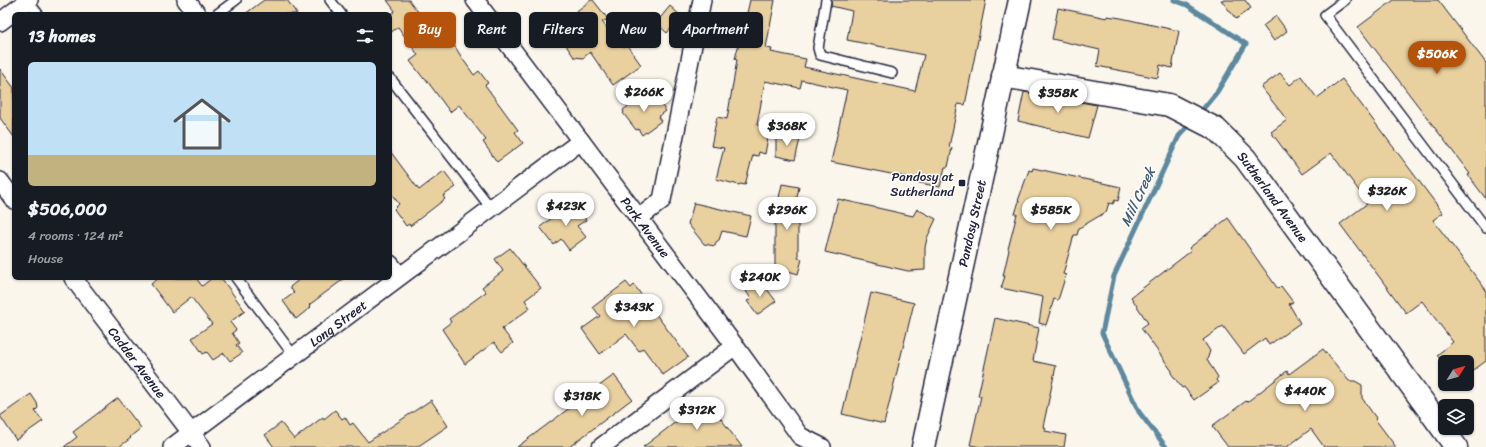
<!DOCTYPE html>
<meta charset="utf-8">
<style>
:root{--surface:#171b24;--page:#242831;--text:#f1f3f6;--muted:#9ea1a6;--line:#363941;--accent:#b45309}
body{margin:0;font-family:Sriracha,sans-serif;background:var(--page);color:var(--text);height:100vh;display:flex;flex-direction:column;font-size:15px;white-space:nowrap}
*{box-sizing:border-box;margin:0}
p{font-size:13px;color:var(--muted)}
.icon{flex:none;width:22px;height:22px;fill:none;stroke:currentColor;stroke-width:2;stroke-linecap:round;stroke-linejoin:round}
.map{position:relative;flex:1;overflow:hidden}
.details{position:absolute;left:12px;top:12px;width:380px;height:268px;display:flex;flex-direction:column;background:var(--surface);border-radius:6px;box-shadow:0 1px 3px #0004}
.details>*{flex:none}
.hud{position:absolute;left:404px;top:12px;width:380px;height:36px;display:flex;gap:8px}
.needle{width:26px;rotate:53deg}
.fabs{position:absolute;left:1438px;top:355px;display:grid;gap:8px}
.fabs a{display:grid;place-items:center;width:36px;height:36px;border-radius:6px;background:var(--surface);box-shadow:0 1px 3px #0004;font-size:20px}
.price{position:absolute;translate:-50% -34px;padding:0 9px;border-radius:14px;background:#fff;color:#222;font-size:13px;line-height:26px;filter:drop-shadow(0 1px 2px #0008)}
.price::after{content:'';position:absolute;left:50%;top:24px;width:12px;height:9px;margin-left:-6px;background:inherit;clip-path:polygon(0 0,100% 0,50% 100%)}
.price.active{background:var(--accent);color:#fff}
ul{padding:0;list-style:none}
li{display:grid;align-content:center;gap:8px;height:212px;padding:0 16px}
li+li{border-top:1px solid var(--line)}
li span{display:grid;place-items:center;height:124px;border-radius:6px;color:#555}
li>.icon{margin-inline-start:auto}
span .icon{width:72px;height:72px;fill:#fffc;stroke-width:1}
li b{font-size:17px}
h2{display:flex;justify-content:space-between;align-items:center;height:48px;padding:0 16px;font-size:17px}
.tag{padding:0 14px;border-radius:6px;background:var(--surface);box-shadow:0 1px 3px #0004;font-size:14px;line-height:36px}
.tag.active{background:var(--accent);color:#fff}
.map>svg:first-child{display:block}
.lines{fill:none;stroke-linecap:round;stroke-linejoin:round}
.stream{stroke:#5c899f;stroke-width:5}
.building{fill:#e9d09f;stroke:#22223b}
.lane-casing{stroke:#22223b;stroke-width:12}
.street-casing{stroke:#22223b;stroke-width:20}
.secondary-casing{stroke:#22223b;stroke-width:25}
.lane{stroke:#fff;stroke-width:9}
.street{stroke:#fff;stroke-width:17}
.secondary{stroke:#fff;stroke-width:22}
.poi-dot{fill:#22223b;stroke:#fff;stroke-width:1.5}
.labels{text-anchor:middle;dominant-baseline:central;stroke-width:3;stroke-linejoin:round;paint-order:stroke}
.poi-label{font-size:13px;fill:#22223b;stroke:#fff;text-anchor:end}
.street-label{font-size:13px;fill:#22223b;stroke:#fff}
.water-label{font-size:14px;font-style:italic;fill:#445e75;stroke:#fff}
</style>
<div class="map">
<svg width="1486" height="447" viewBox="0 0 1486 447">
<rect width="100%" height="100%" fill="#fbf6ec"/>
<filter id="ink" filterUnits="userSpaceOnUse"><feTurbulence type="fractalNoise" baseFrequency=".025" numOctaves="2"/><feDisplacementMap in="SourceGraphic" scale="8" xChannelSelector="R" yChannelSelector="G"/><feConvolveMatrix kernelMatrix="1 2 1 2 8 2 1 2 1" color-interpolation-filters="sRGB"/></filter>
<g filter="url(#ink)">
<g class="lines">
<path class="stream" d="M1174 0 1187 5 1246 44 1217 92 1198 115
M1166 447 1139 412 1102 333 1114 276 1179 136 1192 122"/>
</g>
<path class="building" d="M264 0H287L297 14H245Z
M387 0H409L434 33 440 28 451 40 462 58 474 75 479 71 488 83 485 85 518 130 515 132 523 143 497 162 483 142 486 140 459 105 450 112 425 78 424 79 410 61 418 55 398 27 390 33V15L395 11Z
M591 0H593L608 19 602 22 624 47 627 45 641 65 613 85 590 52 583 58 574 57 567 47V32L561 23Z
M750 0H775L766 48 772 49 771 52 806 59 804 67 915 91 924 55 847 40 852 11 831 6 832 0H986L965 105 958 104 949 147 952 148 948 167H945L940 187 910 181 911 178 831 162 847 90 802 80 800 88 765 81 757 125 765 127 764 131 769 132 765 154 759 152 758 156 753 155 745 185 740 184 739 185 716 179 724 148 711 146 717 117 727 119 737 60 735 59 741 35H742Z
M1221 0H1245L1251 8 1236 19Z
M1394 0H1438L1486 63V199L1468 175 1470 174 1358 27Z
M670 6 681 16 667 33 656 23Z
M1058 8 1107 18V16L1121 18 1179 31 1172 68 1160 65 1158 78 1097 66 1100 50 1052 39Z
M1276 16 1287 31 1274 41 1263 26Z
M0 69 14 88V137L0 118Z
M1280 73 1290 85 1301 76 1317 98 1342 79 1443 213 1433 220 1486 290V361L1467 375V362H1445V366L1437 355 1453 342 1422 301 1406 313 1340 224 1368 203 1331 153 1302 174 1271 132 1287 120 1261 87Z
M1024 92 1097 105 1088 138 1018 121Z
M645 94 647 97 653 94 666 111 658 117 661 121 642 135 638 129 636 130 623 113 624 112 623 110Z
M776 134 800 139 795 160 776 156Z
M390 151 419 190 444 171 456 187 443 196 445 199 410 226 409 224 406 226 394 209 399 204 390 192Z
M1033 168 1121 187 1118 201 1115 200 1113 204 1109 203 1106 212 1079 228 1077 235H1074L1063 274 1066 275 1058 300 1054 299 1046 325 1039 323 1043 297 1001 288 1005 276H1003L1009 250 1008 249 1017 214H1015L1019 201H1018L1029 170 1032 171Z
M782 184 799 187 793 218H798V258L802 259 798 274 775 267V216Z
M838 199 913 216 917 209 936 219 927 238 925 248V270L908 271 825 252Z
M573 202 586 220 577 226 586 237 569 250 561 239 554 245 540 227Z
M694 203 751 216 746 236 722 231 719 240 716 242 715 246 704 244 688 224Z
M1228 218 1278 289 1281 286 1293 302 1289 304 1300 323 1269 345 1265 338 1244 354 1223 326 1203 340 1210 351 1207 360 1218 377 1216 380 1218 383 1194 400 1184 387 1182 388 1171 373 1172 371 1141 328 1148 323 1131 297 1191 251 1189 248Z
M510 248 541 288 525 300 530 308 502 329 513 343 502 352 494 342 465 364 442 329 451 322 449 319 486 292 482 287 503 271 495 259Z
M159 278H196L202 286 212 278 222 279 245 311 230 322 236 330 232 333 239 343 236 345 242 353 230 361 224 353 213 360 207 352 203 354 192 338 212 324 191 297 172 312 151 284Z
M301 278H345L309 305 311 307 296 319 283 301 294 293 290 287Z
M760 280 776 301 757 315 747 301 751 299 746 291Z
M626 282 631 288 634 285 688 357 663 375 643 348 639 351 626 334 600 354 582 329 600 316 593 307Z
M871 293 914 303 884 424 842 414Z
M995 318 1039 328 1033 361 1056 366 1043 427 1046 428 1045 431 1066 435 1064 447H981L970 445 981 396H978Z
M1323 349 1349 381H1355L1362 385V398L1376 418 1375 419 1396 447H1324L1311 429 1287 447H1228L1212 426 1246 401 1247 402 1287 371 1289 374Z
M614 375 632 399 581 438 569 447H517Z
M31 394 37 403 38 408 35 411 43 421 16 440 0 416Z
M118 398 141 428 130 437 131 438 119 447H64L77 437 73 432Z
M431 400 448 426 417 447H274L265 435 281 423 294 439 323 417 324 419 335 410 342 419 345 417 350 425 353 423 368 442Z
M702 402 705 406 709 403 742 447H643Z"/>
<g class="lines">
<defs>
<path id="lane" d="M330 0 341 14
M826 0 818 48 820 55 892 73
M1345 0 1325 15 1486 228
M28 1 38 14
M217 14 236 0
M390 78 491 208
M236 278 294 356"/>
<g id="street">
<path d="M186 0 197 14"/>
<path id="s1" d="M475 0 735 346 800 436 822 447"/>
<path d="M0 22 29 0"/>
<path d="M0 181 14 200"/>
<path d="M639 218 662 200 702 0"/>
<path d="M390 264 400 276"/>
<path id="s2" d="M73 278 202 447"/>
<path id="s3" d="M172 447 581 141"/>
<path d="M601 447 735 346"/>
</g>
<g id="secondary">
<path id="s4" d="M1003 76 1169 105 1216 129 1245 158 1456 447"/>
<path id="s5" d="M923 447 1020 0"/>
</g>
</defs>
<use href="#lane" class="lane-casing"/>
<use href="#street" class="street-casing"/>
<use href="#secondary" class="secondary-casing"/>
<use href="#lane" class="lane"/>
<use href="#street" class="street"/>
<use href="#secondary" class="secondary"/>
</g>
</g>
<rect class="poi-dot" x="958" y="179" width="8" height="8" rx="2"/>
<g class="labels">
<g class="poi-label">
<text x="954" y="176">Pandosy at<tspan x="954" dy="15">Sutherland</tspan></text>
</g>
<g class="street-label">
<text stroke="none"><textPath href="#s4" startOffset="310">Sutherland Avenue</textPath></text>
<text stroke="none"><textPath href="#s5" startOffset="229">Pandosy Street</textPath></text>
<text stroke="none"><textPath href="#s1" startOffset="284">Park Avenue</textPath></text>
<text stroke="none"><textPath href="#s3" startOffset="207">Long Street</textPath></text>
<text stroke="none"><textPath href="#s2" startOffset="106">Cadder Avenue</textPath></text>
</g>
<g class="water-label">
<text transform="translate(1138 197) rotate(-65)">Mill Creek</text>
</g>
</g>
</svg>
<div class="fabs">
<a><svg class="needle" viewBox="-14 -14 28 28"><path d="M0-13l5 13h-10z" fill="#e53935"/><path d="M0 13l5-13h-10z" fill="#9ea1a6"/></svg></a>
<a><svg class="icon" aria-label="layers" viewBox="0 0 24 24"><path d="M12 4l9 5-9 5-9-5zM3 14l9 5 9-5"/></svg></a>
</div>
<b class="price active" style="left:1437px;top:75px">$506K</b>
<b class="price" style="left:644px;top:113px">$266K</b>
<b class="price" style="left:1058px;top:114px">$358K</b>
<b class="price" style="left:787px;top:147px">$368K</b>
<b class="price" style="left:1387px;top:212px">$326K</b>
<b class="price" style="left:566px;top:227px">$423K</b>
<b class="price" style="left:787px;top:231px">$296K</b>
<b class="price" style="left:1051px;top:231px">$585K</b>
<b class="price" style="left:760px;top:298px">$240K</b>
<b class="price" style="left:634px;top:328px">$343K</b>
<b class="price" style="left:1305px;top:412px">$440K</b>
<b class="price" style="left:582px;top:417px">$318K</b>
<b class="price" style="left:697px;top:431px">$312K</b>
<div class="hud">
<a class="tag active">Buy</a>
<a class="tag">Rent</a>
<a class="tag">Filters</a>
<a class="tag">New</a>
<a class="tag">Apartment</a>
</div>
<section class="details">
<h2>13 homes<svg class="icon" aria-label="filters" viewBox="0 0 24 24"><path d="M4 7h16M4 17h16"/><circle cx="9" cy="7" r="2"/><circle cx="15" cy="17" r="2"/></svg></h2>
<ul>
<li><span style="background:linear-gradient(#bfe0f5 75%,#c2b280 0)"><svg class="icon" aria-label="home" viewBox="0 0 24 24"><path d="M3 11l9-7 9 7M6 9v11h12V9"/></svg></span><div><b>$506,000</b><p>4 rooms · 124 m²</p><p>House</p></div></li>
</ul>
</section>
</div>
